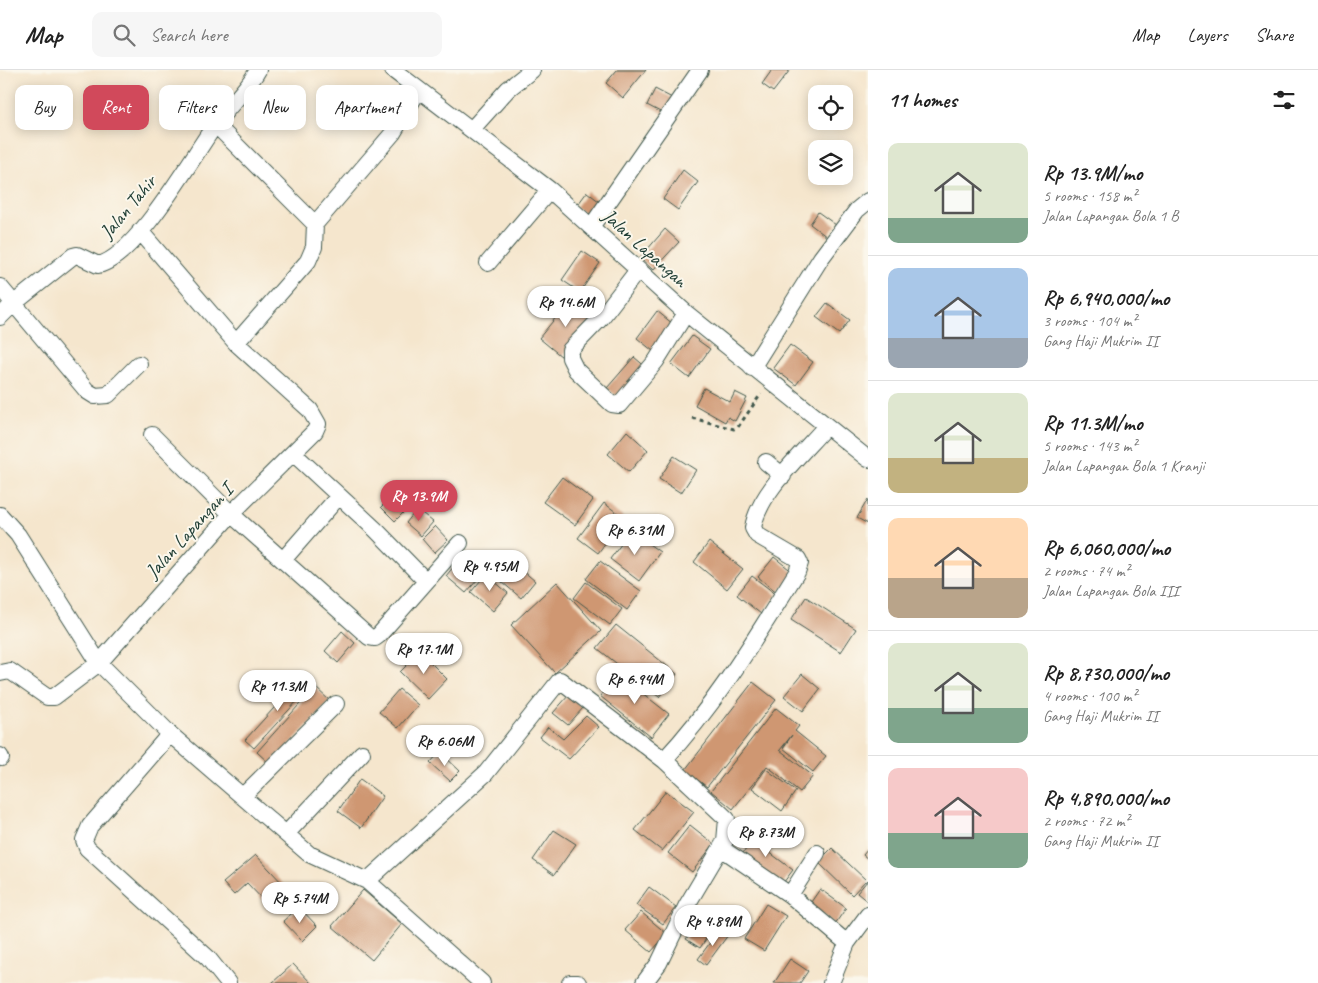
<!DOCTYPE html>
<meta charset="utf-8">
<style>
:root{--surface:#fff;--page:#f6f6f6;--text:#222;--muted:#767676;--line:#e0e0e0;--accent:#d1495b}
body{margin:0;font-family:Caveat,sans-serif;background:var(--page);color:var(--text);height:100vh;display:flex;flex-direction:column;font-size:19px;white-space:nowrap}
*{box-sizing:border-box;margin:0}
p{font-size:16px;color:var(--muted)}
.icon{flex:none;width:28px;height:28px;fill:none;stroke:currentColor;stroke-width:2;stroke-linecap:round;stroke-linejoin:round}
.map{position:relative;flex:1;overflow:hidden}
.panel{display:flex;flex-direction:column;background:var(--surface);width:450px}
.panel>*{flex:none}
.banner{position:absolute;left:15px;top:15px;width:475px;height:45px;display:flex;gap:10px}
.controls{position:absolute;left:808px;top:15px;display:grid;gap:10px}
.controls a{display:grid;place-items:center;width:45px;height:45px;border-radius:10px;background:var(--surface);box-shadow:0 2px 12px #0003;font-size:25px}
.price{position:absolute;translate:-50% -42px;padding:0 11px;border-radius:18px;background:#fff;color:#222;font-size:16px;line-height:32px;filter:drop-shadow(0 1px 2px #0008)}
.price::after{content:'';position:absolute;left:50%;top:30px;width:15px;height:11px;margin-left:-8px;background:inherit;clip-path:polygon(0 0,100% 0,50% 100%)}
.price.active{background:var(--accent);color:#fff}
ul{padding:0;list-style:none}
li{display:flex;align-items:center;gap:15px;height:125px;padding:0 20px}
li+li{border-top:1px solid var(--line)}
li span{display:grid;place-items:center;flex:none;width:140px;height:100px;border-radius:10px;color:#555}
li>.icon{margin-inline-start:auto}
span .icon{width:60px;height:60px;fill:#fffc;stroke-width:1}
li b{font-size:21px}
h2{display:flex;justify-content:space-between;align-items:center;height:60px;padding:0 20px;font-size:21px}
.pill{padding:0 18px;border-radius:10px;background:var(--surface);box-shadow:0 2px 12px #0003;font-size:18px;line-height:45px}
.pill.active{background:var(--accent);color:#fff}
header{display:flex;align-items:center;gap:30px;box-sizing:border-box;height:70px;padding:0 25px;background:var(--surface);border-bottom:1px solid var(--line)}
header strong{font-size:24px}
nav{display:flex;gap:28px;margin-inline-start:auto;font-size:18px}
.search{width:350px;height:45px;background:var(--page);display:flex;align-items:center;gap:12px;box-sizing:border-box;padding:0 18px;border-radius:10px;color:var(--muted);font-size:19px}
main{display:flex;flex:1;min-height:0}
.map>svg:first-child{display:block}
.building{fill:#cf9772}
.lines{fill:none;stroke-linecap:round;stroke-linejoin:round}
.minor-casing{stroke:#3f564b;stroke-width:18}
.path{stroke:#3f564b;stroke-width:3;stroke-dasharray:4 4;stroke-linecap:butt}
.minor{stroke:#fff;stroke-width:16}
.labels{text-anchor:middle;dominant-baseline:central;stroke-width:4;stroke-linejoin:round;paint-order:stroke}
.street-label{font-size:20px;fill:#1f3d34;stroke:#fbf7ec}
</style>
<header>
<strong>Map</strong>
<div class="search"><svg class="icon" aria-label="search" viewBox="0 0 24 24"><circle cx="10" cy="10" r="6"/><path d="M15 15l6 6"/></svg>Search here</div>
<nav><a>Map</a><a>Layers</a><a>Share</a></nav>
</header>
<main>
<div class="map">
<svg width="868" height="913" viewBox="0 0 868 913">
<rect width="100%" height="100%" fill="#fbf7ec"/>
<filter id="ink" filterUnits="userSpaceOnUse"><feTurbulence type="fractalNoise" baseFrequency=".02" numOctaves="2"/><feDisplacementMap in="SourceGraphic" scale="10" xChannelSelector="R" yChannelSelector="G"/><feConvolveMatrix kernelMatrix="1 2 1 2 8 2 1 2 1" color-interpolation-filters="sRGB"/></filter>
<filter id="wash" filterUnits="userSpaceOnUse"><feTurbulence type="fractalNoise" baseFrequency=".0096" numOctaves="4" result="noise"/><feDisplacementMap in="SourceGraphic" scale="20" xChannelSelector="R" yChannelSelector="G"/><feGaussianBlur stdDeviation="1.12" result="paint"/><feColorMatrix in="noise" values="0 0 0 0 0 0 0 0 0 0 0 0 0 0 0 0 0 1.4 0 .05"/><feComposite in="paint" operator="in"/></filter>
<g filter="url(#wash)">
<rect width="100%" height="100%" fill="#f5e6cd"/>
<g id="blocks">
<path class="building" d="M617 0H646L623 28 606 13Z
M772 0H790L773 22 762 14Z
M655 19 674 29 666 45 647 35Z
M683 100 698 112 678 140 663 129Z
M587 122 600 132 589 147 576 137Z
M818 142 836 155 827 167 810 154Z
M665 159 679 172 653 200 640 188Z
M582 181 600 193 580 222 562 210Z
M571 229 594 248 562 287 539 268Z
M827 233 850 250 839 264 816 247Z
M657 241 673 254 653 281 637 268Z
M692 266 710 279 689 308 671 294Z
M790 275 813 292 796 315 773 298Z
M634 287 648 299 621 330 607 318Z
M704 318 730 332 735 322 747 328 735 351 728 347 725 352 695 335Z
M627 361 648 380 629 402 608 384Z
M674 386 696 400 681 423 659 409Z
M562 407 593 430 575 455 543 432Z
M397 421 411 435 395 451 381 437Z
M868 429V454L857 448Z
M604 433 624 448 598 483 578 468Z
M417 439 433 452 421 466 406 453Z
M435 456 448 470 434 483 422 469Z
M631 461 660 482 639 511 610 489Z
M709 472 743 499 727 519 694 492Z
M504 485 535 511 521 528 490 502Z
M774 487 794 503 778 523 758 507Z
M458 491 478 509 466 523 446 506Z
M600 491 641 521 627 540 586 509Z
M486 504 508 523 493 541 471 522Z
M752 506 777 525 761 544 737 525Z
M557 512 601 561 555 603 511 555Z
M586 512 622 539 610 555 574 528Z
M806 527 856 559 841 582 791 550Z
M616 555 677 604 659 627 597 578Z
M342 561 355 573 338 593 325 581Z
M420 582 447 609 428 629 400 602Z
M618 604 669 644 651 667 600 626Z
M802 604 820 619 803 641 784 626Z
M302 607 311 616 254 678 245 670Z
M753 612 776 630 707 717 685 700Z
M315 617 330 631 271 695 257 682Z
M399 619 418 635 398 658 379 642Z
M569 625 583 638 568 655 553 643Z
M776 638 799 656 795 661 826 686 813 702 783 678 792 665 780 680 813 706 800 722 767 696 733 739 711 721Z
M586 646 599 657 569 689 540 667 548 657 563 669Z
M440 682 460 701 450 711 430 693Z
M766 699 796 721 782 741 752 718Z
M360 709 383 726 361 758 338 741Z
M666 721 694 742 662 781 635 760Z
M690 755 714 774 692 802 668 783Z
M762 758 778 770 769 782 793 800 780 817 740 787Z
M554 760 576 774 554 805 533 790Z
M832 778 866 810 852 825 818 792Z
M868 779V789L863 785Z
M256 785 284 815 265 832 247 813 234 825 223 813Z
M868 810V832L857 823Z
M649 817 676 837 663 854 636 835Z
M820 819 846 838 835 854 809 835Z
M363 820 402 854 372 890 332 856Z
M766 834 786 846 764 881 744 869Z
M299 837 317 856 302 871 283 851Z
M641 842 667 864 651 882 625 860Z
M697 854 710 863 700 878 686 869Z
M720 859 728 865 706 895 698 889Z
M790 889 808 901 800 913H774Z
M293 894 311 913H272Z"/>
</g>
</g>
<g filter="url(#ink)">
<use href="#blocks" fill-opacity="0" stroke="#3f564b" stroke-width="1"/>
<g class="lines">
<defs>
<path id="minor" d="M393 0 550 120 686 243 868 389
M215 54 315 154
M472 59 508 19 532 0
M591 157 700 0
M488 193 550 120
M638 200 601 248 570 280V288L576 300 612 334 619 335 656 291 686 243
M0 217 87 321 95 326 108 325 139 294
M0 247 13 234 73 186 77 185 98 195C136 187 192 87 215 55 228 36 247 20 258 0
M236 273 308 191 314 177 315 154 393 63 418 21
M752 298 821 188 857 140 868 131
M152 365 231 444 369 567 375 568 379 565 460 473
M293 383 376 460 425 510
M766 392 783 406
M0 445 18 465 99 593 170 664 309 784 367 811 482 913
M283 490 339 426
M0 603 10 601 47 627H54L99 593 231 444 315 361 318 354 310 340 236 273 140 161
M170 664 90 756 84 770 87 778 208 888 228 913
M0 686 1 688
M243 726 336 634
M287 763 362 683
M721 778 790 825 847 873
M367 811 486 703 560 610 664 690
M790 825 817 783
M570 913H578
M644 913 659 893 687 835 725 771 727 749 664 690C717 633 756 567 797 502L800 493 798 489 757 465 753 458C758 423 803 383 826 356
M831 913 847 873 868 845"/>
</defs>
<use href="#minor" class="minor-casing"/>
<path class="path" d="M692 348 734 359 738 357 761 324"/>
<use href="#minor" class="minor"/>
</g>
</g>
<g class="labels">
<g class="street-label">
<text transform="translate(128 137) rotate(-50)">Jalan Tahir</text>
<text transform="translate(645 178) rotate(42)">Jalan Lapangan</text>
<text transform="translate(189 461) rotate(-48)">Jalan Lapangan I</text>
</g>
</g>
</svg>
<div class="controls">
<a><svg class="icon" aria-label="locate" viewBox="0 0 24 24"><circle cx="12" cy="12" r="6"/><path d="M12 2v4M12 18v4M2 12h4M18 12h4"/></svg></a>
<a><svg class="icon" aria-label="layers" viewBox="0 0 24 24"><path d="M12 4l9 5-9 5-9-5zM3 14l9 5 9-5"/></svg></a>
</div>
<b class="price" style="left:566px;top:258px">Rp 14.6M</b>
<b class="price active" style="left:419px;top:452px">Rp 13.9M</b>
<b class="price" style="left:635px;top:486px">Rp 6.31M</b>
<b class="price" style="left:490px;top:522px">Rp 4.95M</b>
<b class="price" style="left:424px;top:605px">Rp 17.1M</b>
<b class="price" style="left:635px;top:635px">Rp 6.94M</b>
<b class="price" style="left:278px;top:642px">Rp 11.3M</b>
<b class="price" style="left:445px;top:697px">Rp 6.06M</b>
<b class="price" style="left:766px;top:788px">Rp 8.73M</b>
<b class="price" style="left:300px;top:854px">Rp 5.74M</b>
<b class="price" style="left:713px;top:877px">Rp 4.89M</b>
<div class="banner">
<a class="pill">Buy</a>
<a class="pill active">Rent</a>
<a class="pill">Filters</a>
<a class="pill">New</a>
<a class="pill">Apartment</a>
</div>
</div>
<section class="panel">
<h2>11 homes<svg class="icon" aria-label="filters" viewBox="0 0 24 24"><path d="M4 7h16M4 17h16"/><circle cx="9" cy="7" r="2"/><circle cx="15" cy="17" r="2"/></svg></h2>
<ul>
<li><span style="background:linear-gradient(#dfe7d0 75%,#7fa58c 0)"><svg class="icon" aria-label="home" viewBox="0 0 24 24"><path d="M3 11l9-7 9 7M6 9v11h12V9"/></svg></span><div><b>Rp 13.9M/mo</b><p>5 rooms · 158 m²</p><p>Jalan Lapangan Bola 1 B</p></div></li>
<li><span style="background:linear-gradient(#a9c7e8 70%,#9aa5b1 0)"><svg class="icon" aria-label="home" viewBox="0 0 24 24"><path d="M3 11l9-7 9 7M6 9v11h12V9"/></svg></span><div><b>Rp 6,940,000/mo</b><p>3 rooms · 104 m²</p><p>Gang Haji Mukrim II</p></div></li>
<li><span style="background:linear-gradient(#dfe7d0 65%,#c2b280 0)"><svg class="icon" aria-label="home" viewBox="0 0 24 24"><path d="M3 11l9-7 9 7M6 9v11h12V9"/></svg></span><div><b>Rp 11.3M/mo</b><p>5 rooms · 143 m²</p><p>Jalan Lapangan Bola 1 Kranji</p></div></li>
<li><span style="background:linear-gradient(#ffd9b3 60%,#b9a48a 0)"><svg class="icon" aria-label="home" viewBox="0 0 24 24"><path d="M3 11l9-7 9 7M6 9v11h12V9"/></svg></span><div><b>Rp 6,060,000/mo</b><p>2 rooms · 74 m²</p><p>Jalan Lapangan Bola III</p></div></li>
<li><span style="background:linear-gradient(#dfe7d0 65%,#7fa58c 0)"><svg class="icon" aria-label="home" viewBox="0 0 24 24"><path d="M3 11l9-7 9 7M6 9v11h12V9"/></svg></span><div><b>Rp 8,730,000/mo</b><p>4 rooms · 100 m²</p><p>Gang Haji Mukrim II</p></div></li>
<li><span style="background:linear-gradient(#f6c9c9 65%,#7fa58c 0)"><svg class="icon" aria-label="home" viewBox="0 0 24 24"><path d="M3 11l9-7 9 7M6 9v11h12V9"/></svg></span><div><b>Rp 4,890,000/mo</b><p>2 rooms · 72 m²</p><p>Gang Haji Mukrim II</p></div></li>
</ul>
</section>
</main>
